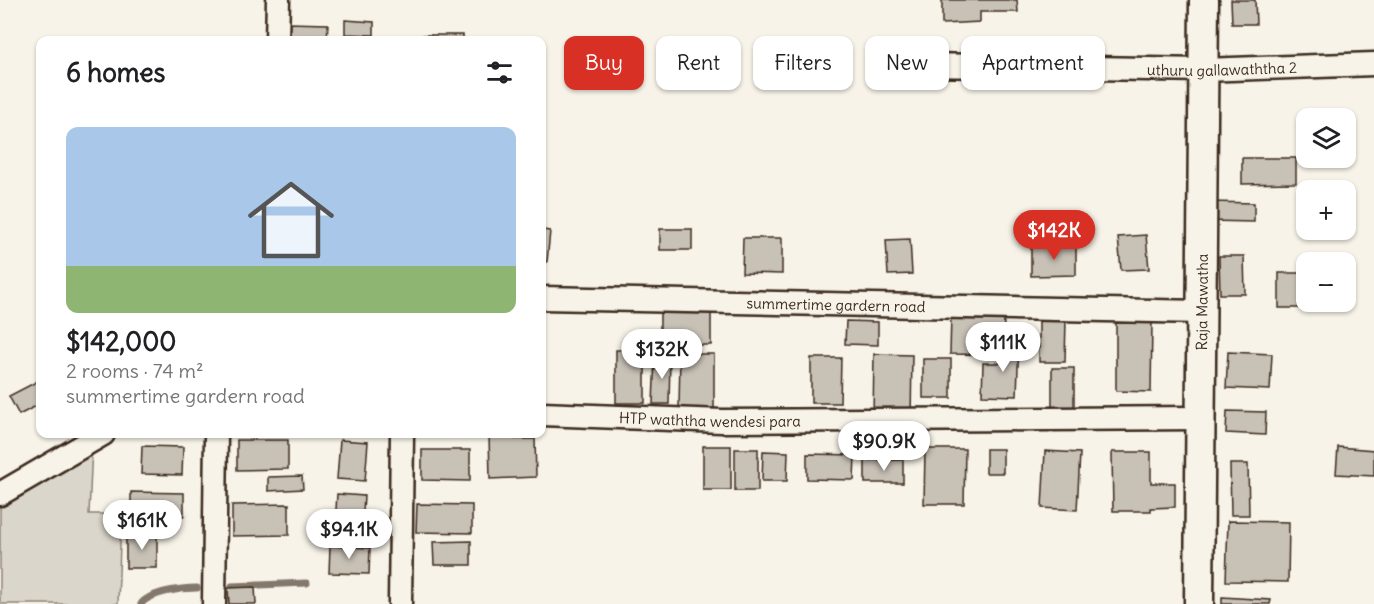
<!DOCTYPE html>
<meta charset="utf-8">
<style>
:root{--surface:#fff;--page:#f2f2f2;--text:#202124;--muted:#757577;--line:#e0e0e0;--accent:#d93025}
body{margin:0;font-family:Delius,sans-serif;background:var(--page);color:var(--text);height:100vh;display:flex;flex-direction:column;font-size:22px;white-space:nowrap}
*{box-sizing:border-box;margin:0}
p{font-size:20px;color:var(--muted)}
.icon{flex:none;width:33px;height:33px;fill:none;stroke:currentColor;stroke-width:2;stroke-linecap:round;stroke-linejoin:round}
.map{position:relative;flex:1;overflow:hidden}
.side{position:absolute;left:36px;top:36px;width:510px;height:402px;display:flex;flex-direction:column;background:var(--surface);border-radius:12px;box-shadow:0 2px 4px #0004}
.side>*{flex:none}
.hud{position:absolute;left:564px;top:36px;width:570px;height:54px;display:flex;gap:12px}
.controls{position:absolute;left:1296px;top:108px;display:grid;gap:12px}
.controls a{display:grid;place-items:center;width:60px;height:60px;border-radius:12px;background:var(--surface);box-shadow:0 2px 4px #0004;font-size:30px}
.price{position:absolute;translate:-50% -51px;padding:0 14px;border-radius:21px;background:#fff;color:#222;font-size:20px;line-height:39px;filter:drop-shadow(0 2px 3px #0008)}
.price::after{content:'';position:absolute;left:50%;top:36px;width:18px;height:14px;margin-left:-9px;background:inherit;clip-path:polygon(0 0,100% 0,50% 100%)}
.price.on{background:var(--accent);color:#fff}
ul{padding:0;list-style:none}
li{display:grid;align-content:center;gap:12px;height:318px;padding:0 30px}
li+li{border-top:2px solid var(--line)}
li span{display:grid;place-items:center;height:186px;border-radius:12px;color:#555}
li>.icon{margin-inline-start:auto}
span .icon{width:108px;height:108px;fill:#fffc;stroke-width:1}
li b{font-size:26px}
h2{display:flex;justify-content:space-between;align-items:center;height:72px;padding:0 30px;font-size:26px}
.pill{padding:0 21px;border-radius:12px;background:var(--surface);box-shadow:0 2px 4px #0004;font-size:21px;line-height:54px}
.pill.on{background:var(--accent);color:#fff}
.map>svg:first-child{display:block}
.green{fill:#dbd6cb;stroke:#8b8074;stroke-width:1.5}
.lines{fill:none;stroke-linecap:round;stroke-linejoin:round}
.stream{stroke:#84786c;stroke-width:7}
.building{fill:#c8c1b6;stroke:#3b2a1e;stroke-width:1.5}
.minor-casing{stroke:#3b2a1e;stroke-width:27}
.tertiary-casing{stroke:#3b2a1e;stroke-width:33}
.minor{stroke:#f7f3e8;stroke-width:22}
.tertiary{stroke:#f7f3e8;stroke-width:28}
.labels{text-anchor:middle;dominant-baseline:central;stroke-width:4.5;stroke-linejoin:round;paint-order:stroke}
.street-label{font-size:15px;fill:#3b2a1e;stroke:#f7f3e8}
</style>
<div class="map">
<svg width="1374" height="604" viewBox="0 0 1374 604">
<rect width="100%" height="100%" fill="#f7f3e8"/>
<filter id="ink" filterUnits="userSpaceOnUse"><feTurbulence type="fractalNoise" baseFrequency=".0167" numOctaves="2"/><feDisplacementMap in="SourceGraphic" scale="12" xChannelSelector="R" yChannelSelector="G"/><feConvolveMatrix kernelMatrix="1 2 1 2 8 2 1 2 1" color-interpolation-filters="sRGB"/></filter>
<g filter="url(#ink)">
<path class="green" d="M92 446 89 514H121L118 604H0V500Z"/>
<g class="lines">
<path class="stream" d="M232 586 307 583
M141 604C150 592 182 588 197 588"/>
</g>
<path class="building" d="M942 0H1017L1018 12H980V22L942 24Z
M1231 0H1255L1256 24H1232Z
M345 20 374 22V35L345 34Z
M287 23 328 24 327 40H287Z
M423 35H463V40H423Z
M1242 158H1296V183L1242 184Z
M1210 202 1254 203V222L1209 221Z
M660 229H692V250H660Z
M542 230 550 231 547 262H542Z
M1146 235 1149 269 1121 270 1118 237Z
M743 238H782V274L742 273Z
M910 239 912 274 888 275 886 240Z
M1076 246V275L1031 276V247Z
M1219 256H1244L1245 294H1220Z
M1279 273H1306L1308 308H1279Z
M660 312 711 313V345H660Z
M951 315 1004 317 1003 355 950 354Z
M1039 319H1066L1065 362H1039Z
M846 321 878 322V345L845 344Z
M1116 323H1152L1151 392 1116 391Z
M1006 337 1019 338 1017 396 982 395 983 363H1005Z
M616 350H645V403H616Z
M1228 352 1272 354 1270 390 1226 388Z
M680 354H714V409H679Z
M874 354 912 355 911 419 873 418Z
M655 356 670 357 669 404H653Z
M811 358H841L840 403H811Z
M923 359H951V398H923Z
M1052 368H1074V415H1052Z
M40 380V404L19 415 9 396Z
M1227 411 1266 412 1265 435 1226 433Z
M489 434H515V439H535L536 477 490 479Z
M237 440H288V469L237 470Z
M340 440 368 442 365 481 337 479Z
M142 446 183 447 182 475 141 474Z
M703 446H731V490H703Z
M1338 447 1374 450V476L1336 474Z
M735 449H758V491H735Z
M925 449H965L964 504H924Z
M986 449H1003V473H986Z
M422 450H470V481L422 480Z
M763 451 788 452 787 481H762Z
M1045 451 1080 453 1077 510 1042 508Z
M1112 452H1151V483H1175V507L1151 508V511H1113Z
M807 454 855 455 854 480 807 479Z
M865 460H903V483H865Z
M1230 464H1248L1249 515H1231Z
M302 476 303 489 268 491V477Z
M131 492 184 493V516L131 515Z
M337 494 364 496 362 527 335 525Z
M289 504V535L232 536V505Z
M417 504 472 505V533L416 532Z
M1228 521 1289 522 1288 582 1226 581Z
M126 534H157V568H126Z
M471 541V565H434L433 542Z
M330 546 370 548 369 574 329 573Z
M255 587 256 604H229L228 588Z
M1222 597 1271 600 1270 604H1222Z"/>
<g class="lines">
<defs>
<g id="minor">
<path d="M277 40 278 0"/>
<path id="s1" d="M926 65 1203 70 1374 64"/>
<path id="s2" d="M542 298 1202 312"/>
<path id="s3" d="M542 414 722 421 1201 418"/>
<path d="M0 494 103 434"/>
<path d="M214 604 216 434"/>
<path d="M400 604 402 434"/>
</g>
<g id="tertiary">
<path id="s4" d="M1199 604 1204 0"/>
</g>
</defs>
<use href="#minor" class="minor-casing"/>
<use href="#tertiary" class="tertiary-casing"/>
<use href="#minor" class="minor"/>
<use href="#tertiary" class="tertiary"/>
</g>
</g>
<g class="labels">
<g class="street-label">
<text stroke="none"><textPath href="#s1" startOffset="296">uthuru gallawaththa 2</textPath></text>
<text stroke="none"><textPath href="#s4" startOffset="302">Raja Mawatha</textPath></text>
<text stroke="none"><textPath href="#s2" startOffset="294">summertime gardern road</textPath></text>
<text stroke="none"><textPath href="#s3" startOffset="168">HTP waththa wendesi para</textPath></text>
</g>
</g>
</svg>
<div class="controls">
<a><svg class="icon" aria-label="layers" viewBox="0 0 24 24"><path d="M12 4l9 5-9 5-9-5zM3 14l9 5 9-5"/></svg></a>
<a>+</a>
<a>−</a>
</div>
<b class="price on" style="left:1054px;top:261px">$142K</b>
<b class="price" style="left:1003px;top:373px">$111K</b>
<b class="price" style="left:662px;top:380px">$132K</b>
<b class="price" style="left:884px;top:472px">$90.9K</b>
<b class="price" style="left:142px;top:551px">$161K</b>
<b class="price" style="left:349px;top:560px">$94.1K</b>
<div class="hud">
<a class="pill on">Buy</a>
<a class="pill">Rent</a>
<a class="pill">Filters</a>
<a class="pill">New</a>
<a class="pill">Apartment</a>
</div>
<section class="side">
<h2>6 homes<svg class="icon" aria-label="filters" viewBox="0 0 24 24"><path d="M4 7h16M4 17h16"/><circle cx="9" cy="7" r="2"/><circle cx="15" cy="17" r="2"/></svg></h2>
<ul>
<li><span style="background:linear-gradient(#a9c7e8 75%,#8fb573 0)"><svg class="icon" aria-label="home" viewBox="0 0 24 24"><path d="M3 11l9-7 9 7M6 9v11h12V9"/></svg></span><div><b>$142,000</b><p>2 rooms · 74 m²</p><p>summertime gardern road</p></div></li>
</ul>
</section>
</div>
